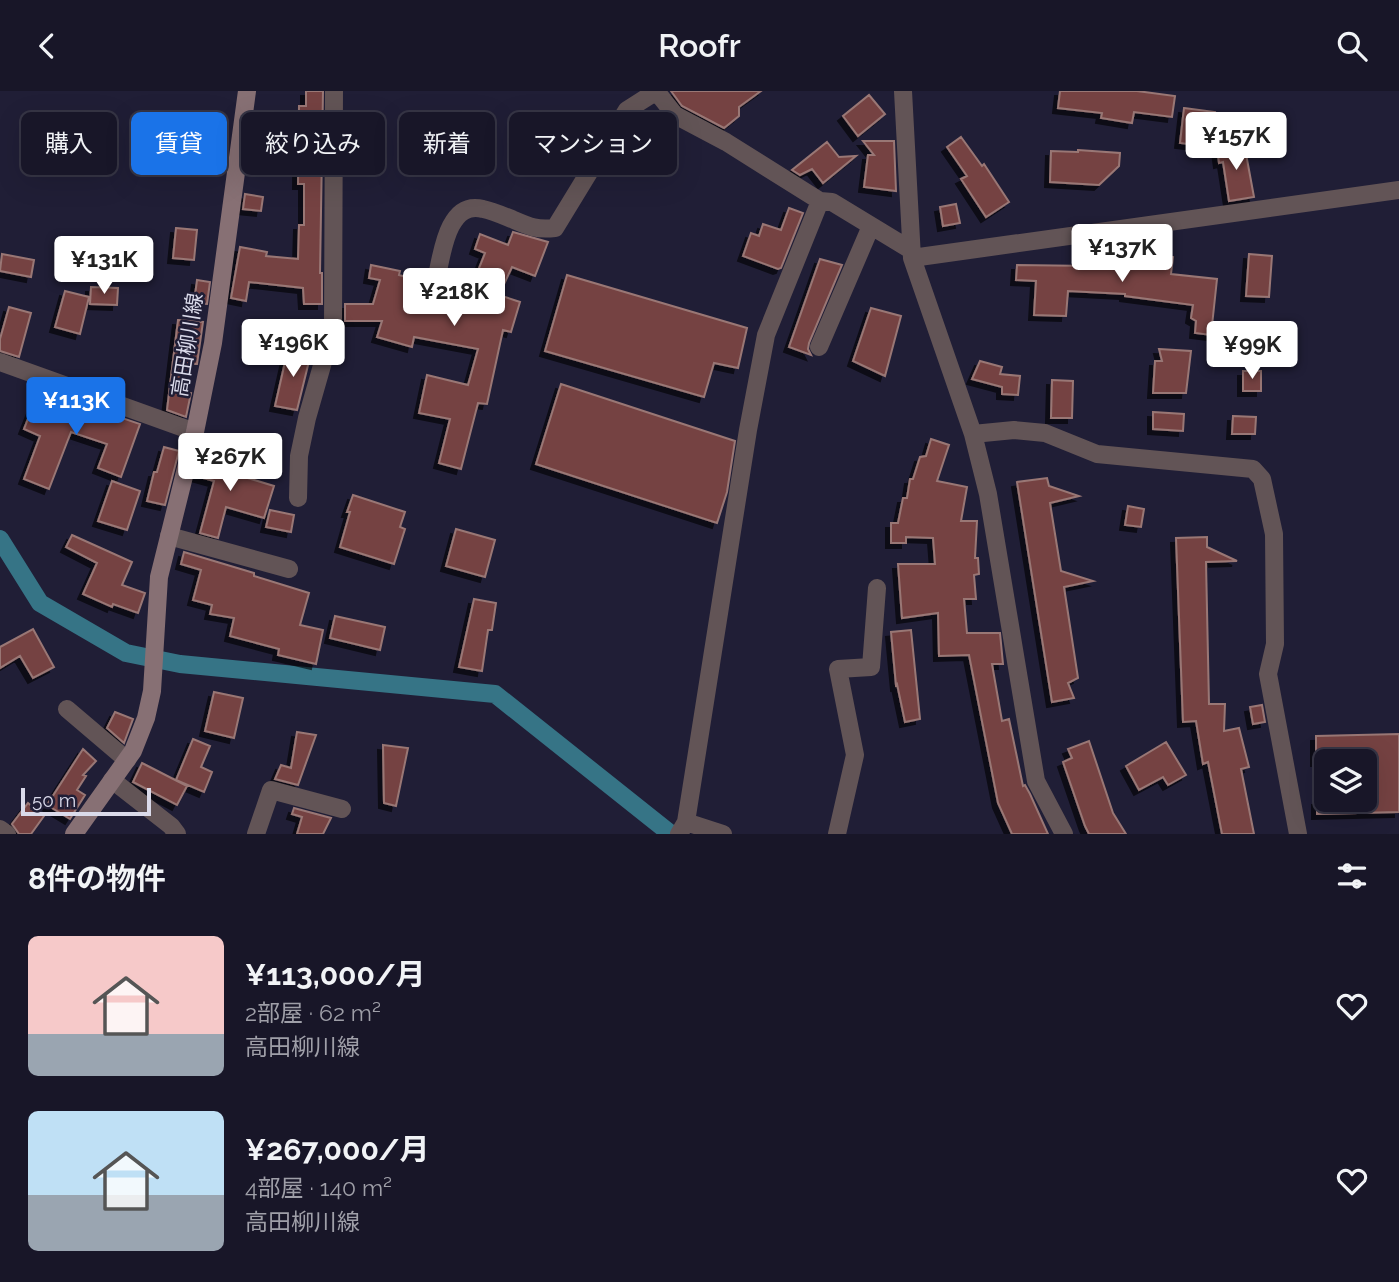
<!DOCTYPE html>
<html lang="ja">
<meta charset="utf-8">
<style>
:root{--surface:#181628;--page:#211f30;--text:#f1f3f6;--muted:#9f9fa8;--line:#363545;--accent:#1a73e8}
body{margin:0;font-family:Raleway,"Noto Sans JP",sans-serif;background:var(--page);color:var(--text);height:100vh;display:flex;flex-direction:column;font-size:26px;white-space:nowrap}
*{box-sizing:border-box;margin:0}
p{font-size:23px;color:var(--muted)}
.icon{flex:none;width:38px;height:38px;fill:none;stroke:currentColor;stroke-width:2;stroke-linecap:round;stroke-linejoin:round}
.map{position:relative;height:743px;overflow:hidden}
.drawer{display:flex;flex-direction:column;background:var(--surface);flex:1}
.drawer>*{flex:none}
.guide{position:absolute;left:21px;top:21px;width:700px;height:63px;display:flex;gap:14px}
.buttons{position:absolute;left:1314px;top:658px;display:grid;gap:14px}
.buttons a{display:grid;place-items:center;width:63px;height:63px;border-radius:10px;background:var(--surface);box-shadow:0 7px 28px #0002,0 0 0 2px var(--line);font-size:35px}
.scale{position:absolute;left:21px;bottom:18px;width:130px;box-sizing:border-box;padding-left:7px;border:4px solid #dadaea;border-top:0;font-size:19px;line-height:24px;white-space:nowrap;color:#dadaea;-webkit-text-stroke:5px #201e36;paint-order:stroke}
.price{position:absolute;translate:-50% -60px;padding:0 16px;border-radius:7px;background:#fff;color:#222;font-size:23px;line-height:46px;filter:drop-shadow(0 2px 4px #0008)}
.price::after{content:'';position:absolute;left:50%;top:42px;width:21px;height:16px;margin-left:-10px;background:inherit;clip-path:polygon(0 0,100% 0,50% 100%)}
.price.active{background:var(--accent);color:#fff}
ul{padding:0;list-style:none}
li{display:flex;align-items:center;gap:21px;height:175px;padding:0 28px}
li span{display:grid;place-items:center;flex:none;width:196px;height:140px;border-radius:10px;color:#555}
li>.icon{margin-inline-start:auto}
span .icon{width:84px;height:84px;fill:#fffc;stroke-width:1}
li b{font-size:30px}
h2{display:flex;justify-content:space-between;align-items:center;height:84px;padding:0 28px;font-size:30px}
.pill{padding:0 24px;border-radius:10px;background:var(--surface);box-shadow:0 7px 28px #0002,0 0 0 2px var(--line);font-size:24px;line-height:63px}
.pill.active{background:var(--accent);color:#fff}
header{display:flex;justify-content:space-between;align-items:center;height:91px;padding:0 28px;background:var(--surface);font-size:32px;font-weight:600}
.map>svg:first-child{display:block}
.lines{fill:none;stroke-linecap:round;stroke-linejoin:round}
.canal{stroke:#367486;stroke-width:18}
.building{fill:#754342;stroke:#997775;stroke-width:2;filter:url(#shadow)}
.street{stroke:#625456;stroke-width:18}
.secondary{stroke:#877074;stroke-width:18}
.labels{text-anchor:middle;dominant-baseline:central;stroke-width:5;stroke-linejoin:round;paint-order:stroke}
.street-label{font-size:21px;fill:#dadaea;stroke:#201e36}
</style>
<header><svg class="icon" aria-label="back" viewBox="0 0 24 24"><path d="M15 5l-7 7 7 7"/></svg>Roofr<svg class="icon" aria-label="search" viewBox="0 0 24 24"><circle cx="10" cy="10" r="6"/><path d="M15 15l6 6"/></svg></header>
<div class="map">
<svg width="1399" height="743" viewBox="0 0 1399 743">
<defs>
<filter id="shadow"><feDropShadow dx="-5" dy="5" stdDeviation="0" flood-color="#0009"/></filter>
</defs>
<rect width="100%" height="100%" fill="#201e36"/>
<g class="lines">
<path class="canal" d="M0 448 40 512 126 562 180 573 495 603 671 743"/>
</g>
<path class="building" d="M306 0H323L320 182H322V213H304L303 197 249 191 246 210 231 207 240 156 267 161 266 165 298 168 299 134H304V93H298L299 15H306Z
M671 0H761L739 16V25L724 37 682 15Z
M1060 0H1137L1175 5 1172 26 1134 21 1132 32 1101 27 1102 22 1058 17Z
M869 4 885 23 858 45 843 25Z
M1184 17 1215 21 1211 56 1180 52Z
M580 26 595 32 584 57 570 51Z
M961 46 982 75 984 73 1009 111 986 126 961 88 967 85 947 56Z
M863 50H894L896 100 864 96 868 64H874Z
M827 51 839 66 856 65 823 92 812 78 800 84 792 79Z
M1244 52 1254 106 1229 110 1223 71 1219 72 1217 57Z
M1078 59 1120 62 1119 75 1099 94 1050 91 1051 60 1078 61Z
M245 103 263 106 261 120 243 118Z
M956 113 960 132 943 135 940 116Z
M789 117 803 122 781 177 778 178 743 165 751 142 759 145 763 133 781 139Z
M176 137 197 139 194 169 173 167Z
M513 141 548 151 535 185 512 176 499 204 520 211 511 241 503 239 487 313 478 312 461 378 439 372 450 328 419 322 427 284 468 294 478 258 414 246 412 256 377 246 382 230H345V213H373L380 189 369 187 371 174 400 180 399 184 428 192 434 196 445 193 470 200 485 162 475 158 480 143 508 154Z
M1131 160 1173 166 1171 183 1217 188 1211 244 1195 242 1196 230 1191 227 1193 214 1125 205V203L1068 200 1066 225 1034 224 1036 190 1016 189 1017 174 1092 175V161L1131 163Z
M2 163 34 169 31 186 0 180Z
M1249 163 1272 165 1269 206 1246 205Z
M820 168 842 174 809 252 808 258 811 264 789 256Z
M567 184 747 237 738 277 714 272 704 306 545 260Z
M197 189 210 191 207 213 194 212Z
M91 196 118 197 117 214 90 213Z
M65 200 89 206 80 243 55 236Z
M9 216 31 222 19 266 0 260V248Z
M871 217 901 225 885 285 853 270Z
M178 229 203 231 197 273H191L185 301 191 302 186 326 167 319Z
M288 258 311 262 297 319 275 315Z
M1159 258 1191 260 1186 302H1153L1155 270H1162Z
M980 270 1002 276 1000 283 1020 285 1018 304 1002 303V296L972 288Z
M1243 280H1261V300H1243Z
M1052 289 1073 290 1072 327H1051Z
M561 293 735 350 727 401 717 432 536 373Z
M51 303 140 333 121 386 98 377 107 353 71 341 49 398 24 388 40 345 24 338 33 315 45 320Z
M1153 321 1184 323 1183 340 1153 338Z
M1233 325 1256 326 1255 343H1232Z
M931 348 949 354 937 390 967 396 961 430H977L975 467H978L979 483 974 484 976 508H964L967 542H1000L1003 573H992L1002 630 1009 628 1023 695 1025 694 1030 703 1048 743H1012L998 712 969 564 939 565 938 522 902 527 898 473H935L933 447 906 446V452H891V432H898L903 407H907L910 388H913L920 366 926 365Z
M164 356 179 360 165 414 147 410 154 381H157Z
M204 363 241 372 238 384 274 395 264 427 226 416 218 447 200 442 214 390 196 385 200 366 203 367Z
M1047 387 1049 395 1079 405 1050 412 1061 480 1093 490 1064 496 1078 587 1068 592 1074 607 1052 611 1017 391Z
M112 390 140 400 127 439 98 430Z
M353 404 405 421 400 436 405 438 394 473 340 456 350 421H347Z
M1128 415 1144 418 1141 436 1125 434Z
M270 419 294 424 291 441 266 436Z
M456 438 495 449 485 486 446 475Z
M72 444 132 471 122 494 145 502 138 522 113 513 112 516 83 503 97 472 66 456Z
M1207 446V456L1237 470 1206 471 1209 613H1225L1224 640 1239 637 1249 676 1241 678 1254 743H1222L1208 671 1203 673 1196 630 1183 631 1176 447Z
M184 461 254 482V485L309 502 300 534 323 539 316 573 278 564 279 558 230 545 234 527 210 523 212 514 193 509 201 479 181 473Z
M474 508 496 512 492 539H488L482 580 459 576Z
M335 525 385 536 380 559 330 547Z
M33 538 54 576 33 587 20 565 0 577V556Z
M911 539 920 628 905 631 897 593 896 594 891 541Z
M214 601 243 607 234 647 205 640Z
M1262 614 1265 631 1253 633 1250 616Z
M115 621 133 628 124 652 107 637Z
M297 641 316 644 298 694 275 688 281 674 291 677Z
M1399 643V721L1317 723V709H1365V670H1316V645Z
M193 648 210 655 201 676 212 681 204 701 176 689Z
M1089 650 1113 722 1126 743H1089L1085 735 1063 671 1072 667 1068 658Z
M1166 651 1186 684 1168 694 1163 686 1139 699 1126 675Z
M383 654 408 657 396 715 384 712Z
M83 658 96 670 83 684 86 685 77 699 85 704 70 728 47 714Z
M142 672 187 695 177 714 133 691Z
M28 712 44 725 31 743H19L12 733Z
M294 717 331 727 323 743H297L302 726 292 723Z"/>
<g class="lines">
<path class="street" d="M656 0 675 24 726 51 820 110 832 111 911 159
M903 0 912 167 973 343 988 403 1036 690 1064 743
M912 167 1399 99
M437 185C442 162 448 109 483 118 493 120 504 125 514 129 530 136 537 139 555 137L627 19 657 0
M819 256 871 135
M0 271 195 341
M973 343 1014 339 1045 342 1097 363 1253 378 1262 388 1274 443 1275 553 1268 583 1298 743
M298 407 299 365 307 327 333 236 334 0
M169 445 289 478
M67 618 127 669
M112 689 171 735 177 743
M686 731 723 743
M0 738 7 743
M256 743 271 699 342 718
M679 743 686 731 748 339 766 244 820 110
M837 743 855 664 838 578 871 576 877 497"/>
<path class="secondary" d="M74 743 133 660 146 627 152 600 159 486 195 341 213 252 247 0"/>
</g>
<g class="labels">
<g class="street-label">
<text transform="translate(187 254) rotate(-81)">高田柳川線</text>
</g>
</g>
</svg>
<div class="buttons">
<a><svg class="icon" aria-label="layers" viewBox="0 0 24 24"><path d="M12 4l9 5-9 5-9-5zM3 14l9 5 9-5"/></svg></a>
</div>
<div class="scale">50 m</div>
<b class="price" style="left:1236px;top:81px">¥157K</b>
<b class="price" style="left:1122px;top:193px">¥137K</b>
<b class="price" style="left:104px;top:205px">¥131K</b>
<b class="price" style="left:454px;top:237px">¥218K</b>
<b class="price" style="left:293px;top:288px">¥196K</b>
<b class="price" style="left:1252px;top:290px">¥99K</b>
<b class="price active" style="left:76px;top:346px">¥113K</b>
<b class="price" style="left:230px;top:402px">¥267K</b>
<div class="guide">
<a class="pill">購入</a>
<a class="pill active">賃貸</a>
<a class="pill">絞り込み</a>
<a class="pill">新着</a>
<a class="pill">マンション</a>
</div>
</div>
<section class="drawer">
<h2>8件の物件<svg class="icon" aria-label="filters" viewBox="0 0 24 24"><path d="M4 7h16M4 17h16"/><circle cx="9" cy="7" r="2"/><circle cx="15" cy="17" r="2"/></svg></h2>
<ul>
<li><span style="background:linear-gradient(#f6c9c9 70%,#9aa5b1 0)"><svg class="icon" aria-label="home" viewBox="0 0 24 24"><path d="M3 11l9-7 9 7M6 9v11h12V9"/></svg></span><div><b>¥113,000/月</b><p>2部屋 · 62 m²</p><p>高田柳川線</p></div><svg class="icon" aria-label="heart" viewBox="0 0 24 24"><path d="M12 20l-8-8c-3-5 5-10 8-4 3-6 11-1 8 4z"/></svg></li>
<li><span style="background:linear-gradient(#bfe0f5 60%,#9aa5b1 0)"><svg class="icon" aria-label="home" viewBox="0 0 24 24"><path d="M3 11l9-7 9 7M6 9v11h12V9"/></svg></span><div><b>¥267,000/月</b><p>4部屋 · 140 m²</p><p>高田柳川線</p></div><svg class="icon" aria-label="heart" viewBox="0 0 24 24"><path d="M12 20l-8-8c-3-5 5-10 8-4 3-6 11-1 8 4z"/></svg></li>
</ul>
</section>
